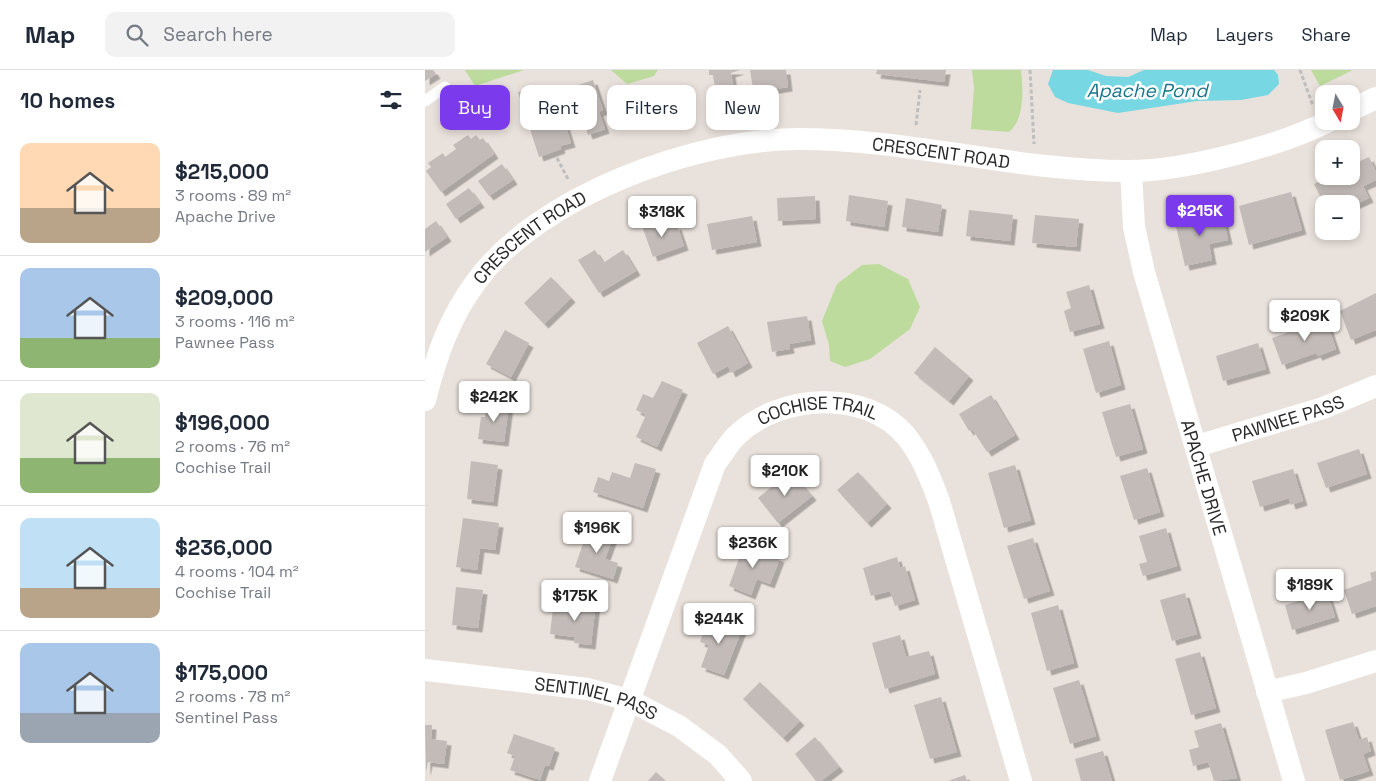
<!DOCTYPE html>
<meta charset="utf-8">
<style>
:root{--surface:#fff;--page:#f2f2f3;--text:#1f2937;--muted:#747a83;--line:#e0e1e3;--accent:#7c3aed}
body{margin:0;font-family:"Space Grotesk",sans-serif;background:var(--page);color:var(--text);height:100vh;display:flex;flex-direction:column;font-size:19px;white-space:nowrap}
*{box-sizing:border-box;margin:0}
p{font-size:16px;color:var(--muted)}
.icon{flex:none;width:28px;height:28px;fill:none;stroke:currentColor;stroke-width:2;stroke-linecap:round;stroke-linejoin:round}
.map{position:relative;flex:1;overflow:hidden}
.drawer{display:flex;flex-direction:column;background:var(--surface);width:425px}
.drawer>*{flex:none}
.top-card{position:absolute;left:15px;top:15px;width:475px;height:45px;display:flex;gap:10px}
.needle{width:32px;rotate:170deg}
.fabs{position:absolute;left:890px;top:15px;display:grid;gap:10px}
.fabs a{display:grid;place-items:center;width:45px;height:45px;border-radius:10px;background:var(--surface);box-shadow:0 2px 8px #0003;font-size:25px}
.price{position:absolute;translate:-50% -42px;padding:0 11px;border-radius:5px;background:#fff;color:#222;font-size:16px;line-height:32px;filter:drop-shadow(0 1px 2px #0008)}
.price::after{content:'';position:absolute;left:50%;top:30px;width:15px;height:11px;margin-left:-8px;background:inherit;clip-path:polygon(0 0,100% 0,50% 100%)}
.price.selected{background:var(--accent);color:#fff}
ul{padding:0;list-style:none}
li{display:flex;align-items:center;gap:15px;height:125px;padding:0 20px}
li+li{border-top:1px solid var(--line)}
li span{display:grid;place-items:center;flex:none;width:140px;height:100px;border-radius:10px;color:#555}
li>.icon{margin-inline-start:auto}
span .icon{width:60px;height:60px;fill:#fffc;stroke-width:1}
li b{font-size:21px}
h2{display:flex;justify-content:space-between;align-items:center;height:60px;padding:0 20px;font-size:21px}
.pill{padding:0 18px;border-radius:10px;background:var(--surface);box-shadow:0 2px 8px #0003;font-size:18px;line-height:45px}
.pill.selected{background:var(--accent);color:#fff}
header{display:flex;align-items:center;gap:30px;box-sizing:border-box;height:70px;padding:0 25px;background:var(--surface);border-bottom:1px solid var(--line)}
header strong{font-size:24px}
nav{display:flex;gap:28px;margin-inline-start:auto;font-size:18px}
.search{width:350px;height:45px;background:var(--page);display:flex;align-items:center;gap:12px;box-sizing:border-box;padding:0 18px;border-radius:10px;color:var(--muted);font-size:19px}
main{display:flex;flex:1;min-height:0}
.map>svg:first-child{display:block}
.green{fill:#bcdb9c}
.water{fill:#77d7e2}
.building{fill:#c2bbb8;filter:url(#shadow)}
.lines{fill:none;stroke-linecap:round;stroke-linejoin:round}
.path{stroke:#bebebe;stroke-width:3;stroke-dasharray:4 2.5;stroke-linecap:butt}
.service{stroke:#fff;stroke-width:11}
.minor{stroke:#fff;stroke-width:22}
.labels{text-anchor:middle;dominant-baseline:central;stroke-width:5;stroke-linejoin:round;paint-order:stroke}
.street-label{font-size:18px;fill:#282828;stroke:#fff}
.water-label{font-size:19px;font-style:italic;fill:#19768b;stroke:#fff}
</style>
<header>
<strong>Map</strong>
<div class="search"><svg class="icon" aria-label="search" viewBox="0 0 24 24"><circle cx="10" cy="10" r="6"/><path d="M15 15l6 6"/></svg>Search here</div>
<nav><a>Map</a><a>Layers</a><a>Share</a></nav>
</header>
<main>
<section class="drawer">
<h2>10 homes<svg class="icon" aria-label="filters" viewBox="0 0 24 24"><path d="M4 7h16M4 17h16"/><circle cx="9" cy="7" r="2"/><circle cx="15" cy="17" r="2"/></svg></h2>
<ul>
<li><span style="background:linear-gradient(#ffd9b3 65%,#b9a48a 0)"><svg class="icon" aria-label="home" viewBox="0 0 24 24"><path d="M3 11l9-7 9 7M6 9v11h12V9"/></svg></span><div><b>$215,000</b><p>3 rooms · 89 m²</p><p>Apache Drive</p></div></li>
<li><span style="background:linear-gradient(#a9c7e8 70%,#8fb573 0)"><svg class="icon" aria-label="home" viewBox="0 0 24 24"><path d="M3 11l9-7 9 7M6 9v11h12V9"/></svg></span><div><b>$209,000</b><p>3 rooms · 116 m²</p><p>Pawnee Pass</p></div></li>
<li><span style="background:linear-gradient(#dfe7d0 65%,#8fb573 0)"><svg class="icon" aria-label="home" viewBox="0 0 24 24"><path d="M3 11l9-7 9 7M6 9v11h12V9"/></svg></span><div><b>$196,000</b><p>2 rooms · 76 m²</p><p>Cochise Trail</p></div></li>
<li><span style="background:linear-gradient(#bfe0f5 70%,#b9a48a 0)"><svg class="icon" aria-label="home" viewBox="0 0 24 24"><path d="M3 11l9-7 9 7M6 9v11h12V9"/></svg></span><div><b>$236,000</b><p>4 rooms · 104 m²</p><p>Cochise Trail</p></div></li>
<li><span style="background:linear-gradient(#a9c7e8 70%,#9aa5b1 0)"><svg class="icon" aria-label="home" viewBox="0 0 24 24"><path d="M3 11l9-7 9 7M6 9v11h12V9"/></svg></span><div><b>$175,000</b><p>2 rooms · 78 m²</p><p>Sentinel Pass</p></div></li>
</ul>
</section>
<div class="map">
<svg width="951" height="711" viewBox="0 0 951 711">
<defs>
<filter id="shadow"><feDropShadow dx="4.5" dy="4.5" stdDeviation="0" flood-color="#0004"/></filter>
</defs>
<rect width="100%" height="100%" fill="#e9e1db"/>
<path class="green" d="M40 0H99L50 16Z
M186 0H233L229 6 202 14Z
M547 0H596C598 19 600 49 584 62L546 59 549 18Z
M886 0H928L895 16Z
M454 194 483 209 495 237 485 259 445 289 420 297 405 291 404 275 397 251 412 214 437 195Z"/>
<path class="water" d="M628 0H663L681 6 703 7 719 0H849L853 5 854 14 843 25 816 30 772 31 693 43 643 33 630 27 623 14Z"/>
<path class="building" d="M0 0H8L11 4 0 11Z
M284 0H315L306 3 309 20 291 23 288 5H284Z
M325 0H361L363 17 339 21V17L328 19Z
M452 0H521L519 12 451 4Z
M168 10 178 40 174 42 180 59 163 65 157 48 140 54 146 73 135 76 136 79 114 87 93 22 113 16 116 24 126 21 127 24Z
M43 65 46 69 51 65 55 70 58 68 69 84 16 122 1 101 6 97 3 93 18 83 20 87 31 79 28 75Z
M944 87 951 102V110L938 116 944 128 929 135 924 126 906 134H899L889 114 904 106H926V95Z
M77 94 88 110 64 126 53 111Z
M44 118 55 133 31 149 21 134Z
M866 122 877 160 824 175 814 136Z
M424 125 463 131 459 157 421 151Z
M390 126 391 149 353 151 352 128Z
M481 128 517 135 513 162 477 157Z
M544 140 588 145 585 171 541 166Z
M797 143 803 170 784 174 787 190 760 196 750 152Z
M610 145 654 149 651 177 607 173Z
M327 146 332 172 287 180 282 154Z
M238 148 242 159 252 155 259 176 228 187 217 156Z
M11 151 22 167 0 182V159Z
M170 180 178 193 198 180 211 201 174 223 153 190Z
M126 207 146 228 119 254 99 233Z
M664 215 675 254 645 262 639 241 646 238 641 222Z
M951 223V260L926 270 915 241Z
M382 246 386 270 364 274 365 279 347 282 342 252Z
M901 249 911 279 893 286 891 283 857 295 847 268Z
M303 256 323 293 306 303 303 296 288 304 272 273Z
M80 260 104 273 86 307 61 294Z
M684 271 696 315 671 323 658 279Z
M833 273 841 299 798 311 791 286Z
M510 277 544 306 524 331 489 303Z
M237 311 258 320 232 377 211 367 221 345 211 340 218 324 228 328Z
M566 325 590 365 562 382 547 359 544 361 534 344Z
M62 332 84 335 79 372 53 369 56 347H60Z
M705 334 718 379 691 387 677 342Z
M934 379 942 404 901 418 892 393Z
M46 391 73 395 68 432 42 429Z
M210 393 231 399 218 438 168 422 173 407 184 411 187 402 205 408Z
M590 395 606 450 579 458 563 403Z
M722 398 735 442 709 450 695 406Z
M868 399 878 431 866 435 864 428 835 437 827 411Z
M366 401 387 426 353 453 333 428Z
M433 402 462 434 442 453 412 420Z
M38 448 74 453 70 480 55 478 52 500 31 497Z
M164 456 189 464 180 489 193 493 188 509 150 497Z
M741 458 752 496 718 506 714 494 722 492 714 466Z
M608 468 625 521 599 529 582 476Z
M319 475 355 488 345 514 332 509 326 525 304 516Z
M472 487 475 498 480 496 490 530 470 536 465 521 446 526 438 498Z
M951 501V536L927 544 919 520 947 510 945 503Z
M31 517 58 520 53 558 27 555Z
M902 522 910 547 867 560 860 535Z
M760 523 772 564 747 571 735 530Z
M154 530 171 532 166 575 149 573 150 567 125 564 128 538 152 541Z
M633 535 649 593 622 601 606 543Z
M284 547 317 559 299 605 276 597 284 575 275 572Z
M475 565 481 587 504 581 510 604 460 619 447 573Z
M775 582 791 638 766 645 750 589Z
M654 610 671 666 645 674 628 618Z
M335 612 375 651 358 668 318 629Z
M516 627 532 682 505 689 489 635Z
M928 652 934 670 942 667 946 681 938 684 944 701 915 710 900 660Z
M796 653 812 708 789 711 783 692 768 696 764 680 774 677 769 661Z
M0 655H7L6 669 22 671 19 694 3 692 1 702Z
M89 664 130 678 124 696 120 695 115 710 85 700 90 686 82 683Z
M390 667 414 697 396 711H391L370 684Z
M678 681 687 711H656L650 689Z
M231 702 241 711H223Z
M540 705 542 711H523Z"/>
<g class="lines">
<path class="path" d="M605 0 609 74
M875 0 888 36
M348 25 352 50
M491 55 495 20
M132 88 144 111"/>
<path class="service" d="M0 31 20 17"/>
<g class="minor">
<path d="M926 40 951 28"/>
<path id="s1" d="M706 101 709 157 719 202 869 711"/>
<path id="s2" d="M0 330C11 287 24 248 51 212 113 126 270 69 374 69 484 69 593 101 704 101 759 101 855 76 904 51"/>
<path id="s3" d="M772 376 898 338 951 316"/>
<path id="s4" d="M0 600 163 619 204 630 254 656 293 685 316 711"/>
<path d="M842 622 881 613 951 591"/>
<path id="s5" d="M175 711 290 394C297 385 303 374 311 366 354 324 440 318 481 366 497 386 505 407 514 431L596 711"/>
</g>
</g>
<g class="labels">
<g class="street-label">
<text stroke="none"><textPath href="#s2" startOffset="636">CRESCENT ROAD</textPath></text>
<text stroke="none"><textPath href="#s2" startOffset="200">CRESCENT ROAD</textPath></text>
<text stroke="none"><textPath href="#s3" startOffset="95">PAWNEE PASS</textPath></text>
<text stroke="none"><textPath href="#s5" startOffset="462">COCHISE TRAIL</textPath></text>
<text stroke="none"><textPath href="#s1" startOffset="316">APACHE DRIVE</textPath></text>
<text stroke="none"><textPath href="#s4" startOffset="174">SENTINEL PASS</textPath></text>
</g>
<g class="water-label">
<text x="722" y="20">Apache Pond</text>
</g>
</g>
</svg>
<div class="fabs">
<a><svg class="needle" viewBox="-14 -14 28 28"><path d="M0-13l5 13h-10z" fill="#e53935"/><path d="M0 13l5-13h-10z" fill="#747a83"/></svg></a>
<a>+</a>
<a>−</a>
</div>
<b class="price selected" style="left:775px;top:167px">$215K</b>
<b class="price" style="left:237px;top:168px">$318K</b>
<b class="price" style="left:880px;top:272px">$209K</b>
<b class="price" style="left:69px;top:353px">$242K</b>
<b class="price" style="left:360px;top:427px">$210K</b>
<b class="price" style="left:172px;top:484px">$196K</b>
<b class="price" style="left:328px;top:499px">$236K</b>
<b class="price" style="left:885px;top:541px">$189K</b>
<b class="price" style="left:150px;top:552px">$175K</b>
<b class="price" style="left:294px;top:575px">$244K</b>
<div class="top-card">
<a class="pill selected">Buy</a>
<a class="pill">Rent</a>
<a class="pill">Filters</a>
<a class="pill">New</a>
</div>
</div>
</main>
